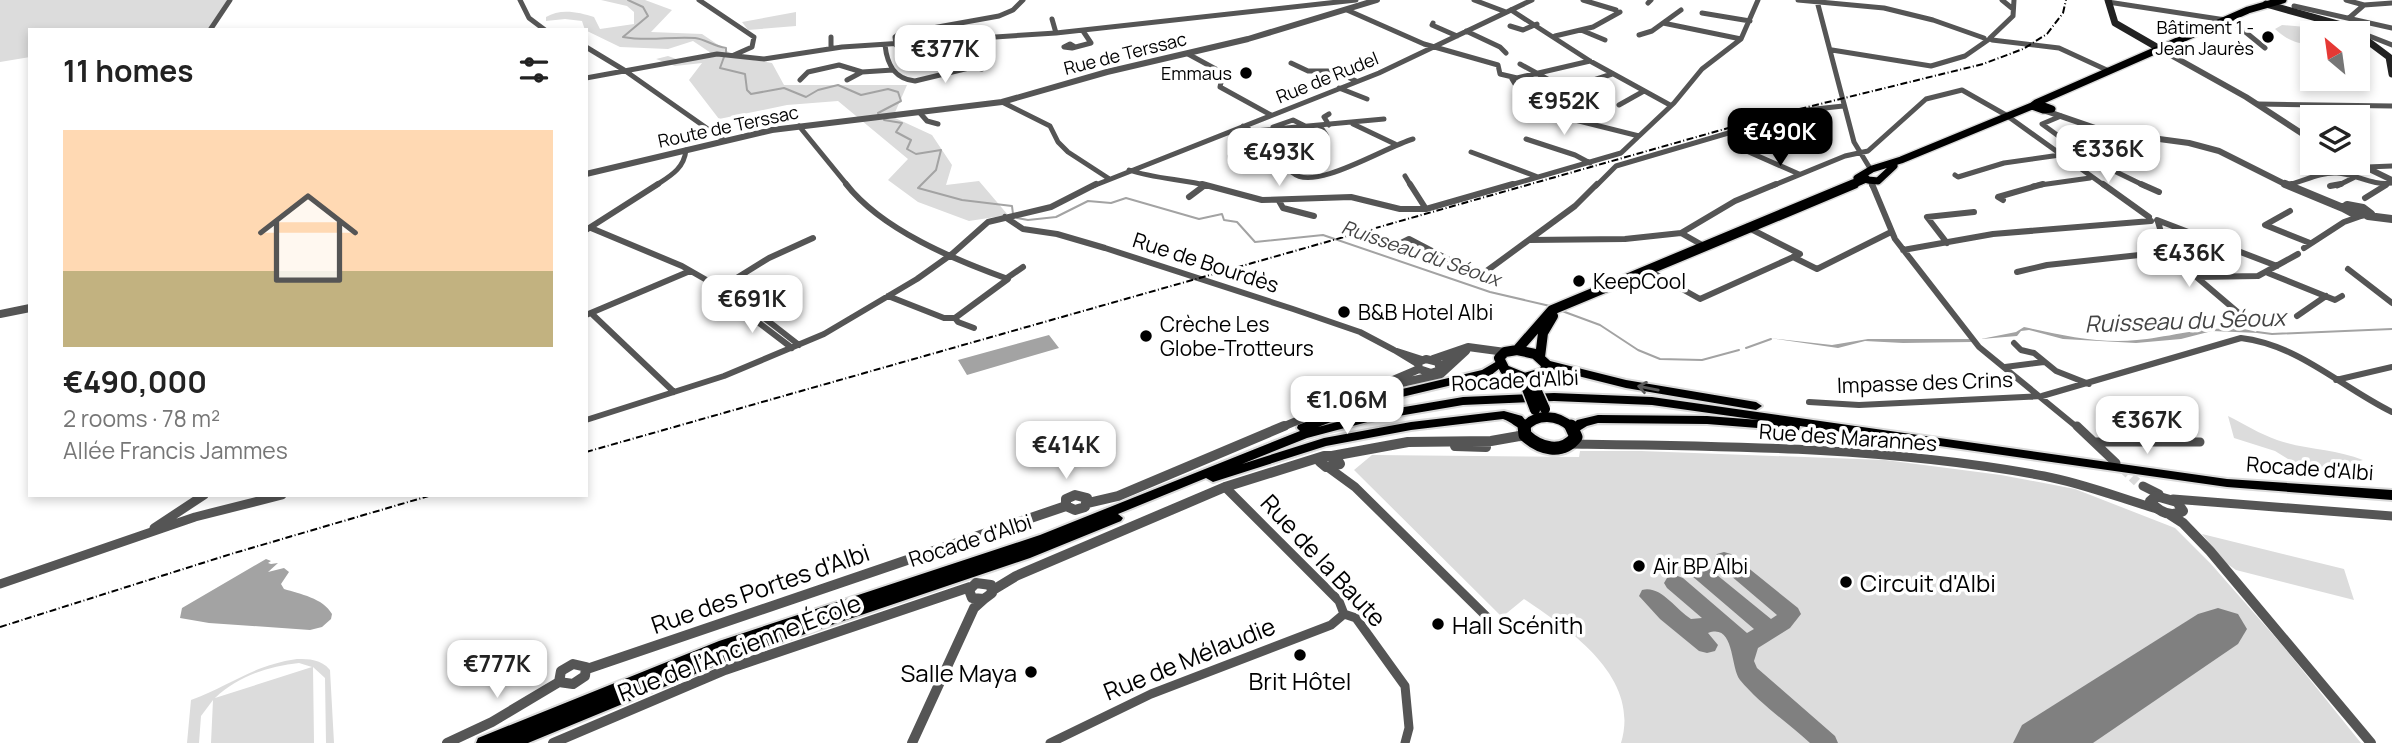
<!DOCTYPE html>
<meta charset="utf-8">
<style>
:root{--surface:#fff;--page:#f6f6f6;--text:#222;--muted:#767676;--accent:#000}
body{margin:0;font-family:Manrope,sans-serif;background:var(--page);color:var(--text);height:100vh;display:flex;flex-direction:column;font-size:26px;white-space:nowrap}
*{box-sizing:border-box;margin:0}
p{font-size:23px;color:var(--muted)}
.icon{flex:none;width:38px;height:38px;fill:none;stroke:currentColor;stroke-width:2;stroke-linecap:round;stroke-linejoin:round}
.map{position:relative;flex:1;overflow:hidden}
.panel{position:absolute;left:28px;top:28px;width:560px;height:469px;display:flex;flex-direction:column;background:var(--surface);border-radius:0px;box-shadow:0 4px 10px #0003}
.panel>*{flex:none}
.needle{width:46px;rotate:331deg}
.buttons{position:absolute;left:2300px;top:21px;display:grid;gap:14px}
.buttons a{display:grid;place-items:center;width:70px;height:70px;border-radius:0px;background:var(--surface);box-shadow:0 4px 10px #0003;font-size:35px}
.price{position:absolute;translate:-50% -60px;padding:0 16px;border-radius:14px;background:#fff;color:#222;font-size:23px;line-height:46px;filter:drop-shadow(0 2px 4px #0008)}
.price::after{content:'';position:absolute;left:50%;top:42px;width:21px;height:16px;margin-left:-10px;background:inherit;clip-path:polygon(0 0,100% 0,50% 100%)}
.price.selected{background:var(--accent);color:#fff}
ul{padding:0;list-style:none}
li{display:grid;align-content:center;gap:14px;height:371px;padding:0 35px}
li span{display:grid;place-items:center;height:217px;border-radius:0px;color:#555}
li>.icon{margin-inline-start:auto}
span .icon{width:126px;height:126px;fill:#fffc;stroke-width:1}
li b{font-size:30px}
h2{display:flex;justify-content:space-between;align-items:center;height:84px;padding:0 35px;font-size:30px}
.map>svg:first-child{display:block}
.green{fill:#dcdcdc;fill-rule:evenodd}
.water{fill:#a3a3a3}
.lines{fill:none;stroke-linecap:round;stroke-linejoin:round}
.stream{stroke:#a3a3a3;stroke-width:2}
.taxiway{fill:#808080;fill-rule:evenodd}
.runway{fill:#808080;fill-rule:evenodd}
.minor-tunnel{stroke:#d9d9d9;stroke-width:9;stroke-dasharray:9 4.5;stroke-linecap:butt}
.primary-far2-casing{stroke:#dbdbdb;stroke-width:10}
.primary-far1-casing{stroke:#dbdbdb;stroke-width:13}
.primary-casing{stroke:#dbdbdb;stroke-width:17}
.trunk-casing{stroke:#dbdbdb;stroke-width:4}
.minor-far2{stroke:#555;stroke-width:5}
.minor-far1{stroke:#555;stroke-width:6}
.minor{stroke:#555;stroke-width:9}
.tertiary-far2{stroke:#555;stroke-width:6}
.tertiary-far1{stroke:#555;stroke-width:8}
.tertiary{stroke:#555;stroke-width:10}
.secondary{stroke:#222;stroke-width:7}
.primary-far2{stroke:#000;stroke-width:7}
.primary-far1{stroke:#000;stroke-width:10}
.primary{stroke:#000;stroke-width:13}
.trunk{fill:#000;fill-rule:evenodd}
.rail{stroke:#000;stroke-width:2;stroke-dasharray:7 2.5 1 2.5;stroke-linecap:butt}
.primary-bridge-casing{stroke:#dbdbdb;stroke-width:13;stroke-linecap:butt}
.primary-bridge{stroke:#000;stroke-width:10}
.oneway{stroke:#595959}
.poi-dot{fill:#000;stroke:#fff;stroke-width:2.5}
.labels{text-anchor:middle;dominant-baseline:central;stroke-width:7;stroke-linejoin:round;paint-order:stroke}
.far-poi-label{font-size:18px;fill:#000;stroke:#fff;text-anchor:end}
.far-street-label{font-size:18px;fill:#000;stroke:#fff}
.far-water-label{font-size:19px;font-style:italic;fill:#444;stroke:#fff}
.street-label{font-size:21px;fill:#000;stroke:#fff}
.poi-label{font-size:21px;fill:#000;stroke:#fff;text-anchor:start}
.water-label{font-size:23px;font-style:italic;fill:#444;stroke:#fff}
.near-street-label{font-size:24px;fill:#000;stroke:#fff}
.near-poi-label{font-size:24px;fill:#000;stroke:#fff;text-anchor:start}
</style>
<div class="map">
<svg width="2392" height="743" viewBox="0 0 2392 743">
<rect width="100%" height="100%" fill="#fff"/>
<path class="green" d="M0 0H227L207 30H30V57L0 62Z
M601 0H645L672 10 651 32 702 34 736 57 772 63 784 85H907L893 117 932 135 952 165 946 185 979 181 1008 215 969 221 918 202 888 180 908 159 838 101 787 105 719 119 689 80 702 63 675 66 656 59 668 56 679 60 711 53 693 41 668 49 620 47 585 30 582 21 565 19 546 21V17C560 8 579 12 594 17L600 29 634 24V12L627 6Z
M796 12V26L748 30 742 22Z
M2282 25 2306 27 2326 33H2312V45C2295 43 2287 40 2275 29Z
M2228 416C2244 424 2260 434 2277 440 2306 450 2336 449 2363 460L2312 474 2275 451 2234 438Z
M1580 451H1641L1885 460 2001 475 2075 489 2175 528 2211 564 2283 646 2361 743H1621C1641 677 1570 630 1524 599L1502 617 1354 470 1372 455 1579 457Z
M2202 534 2344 569 2354 600 2236 570 2226 563Z
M297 659C309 659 321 659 330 670L334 743H326L325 678 313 667 314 743H211L213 700 201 716 199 743H187L191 700C230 686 253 665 297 659ZM299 663 312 667 215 698C238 676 269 666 299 663Z"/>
<path class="water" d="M2024 327C2060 335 2100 344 2137 340 2172 337 2227 320 2259 333L2212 331 2181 339 2136 343 2063 339 2029 330 2021 331 2017 336 1981 339 2016 332Z
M1049 335 1059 348 967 375 958 360Z
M1769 338 1832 345 1868 339H1970L1972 342 1903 343 1865 341 1838 348Z
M266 559 271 561 268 563 271 564 278 563 268 572 284 568 289 572 281 584 284 589C300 594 323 598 332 614L331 619 322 627 310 630 209 623 180 618 182 608Z"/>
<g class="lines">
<path class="stream" d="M628 0 643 7 648 16 623 37C650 42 670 36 695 38 705 39 713 46 726 48V52
M724 57 720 68 745 74 747 90 751 94 784 88 806 97 818 90 838 85 861 95 888 89 898 92 901 101 878 113
M884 120 902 123 896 132 911 140 907 149 916 154 941 150 936 170 918 188 962 200 1012 206 1013 214
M1017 218 1028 220 1056 217 1088 201 1111 203 1126 198 1199 219 1222 214 1224 220 1237 222 1255 242 1323 235 1490 292 1550 306
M1562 311 1600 325 1638 350 1660 359 1702 360 1739 350
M2257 332 2272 334 2392 329
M1746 348 1771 339"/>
<path class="taxiway" d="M1724 552 1731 554 1798 608 1801 614 1790 628 1758 648 1754 661 1757 668 1835 736 1838 743H1810C1788 723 1759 703 1740 680 1730 667 1735 623 1708 633L1718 645 1715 651 1707 653 1699 651 1660 619 1639 596 1642 590C1661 585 1675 609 1691 619L1702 618 1667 588 1664 583 1667 578 1675 575 1683 578 1747 633 1754 629 1692 576 1688 571 1692 566 1699 564 1706 566 1771 619 1777 615 1717 564 1714 559 1717 554Z"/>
<path class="runway" d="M2218 608 2238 614 2247 629 2238 644 2093 743H2013L2022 725 2198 614Z"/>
<path class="minor-tunnel" d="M2122 468 2137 482"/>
<defs>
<path id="primary-far2" d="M2036 103 2248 10 2283 0
M2036 103 2052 109 2043 110 2032 106Z
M1864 176 1868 180 1878 181 1894 166
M1857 178 1872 169 1901 160 2032 106
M1850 186 1866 179"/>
<path id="primary-far1" d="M1517 350 1552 310 1854 184
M1517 350 1535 354 1546 364 1545 372 1525 378 1505 370 1499 358 1505 352Z
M1540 357 1543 333 1553 316
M1524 428C1536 413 1558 414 1572 428"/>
<path id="primary" d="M1524 426 1525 435C1540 449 1562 455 1576 437L1571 426"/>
<path id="trunk" d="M1499 360 1505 364 1490 376 1385 401 1318 427 1375 412 1463 397 1554 393 1652 397 2227 479 2392 490V500L2227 487 1800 426 1799 430 1794 431 1707 424 1598 423 1587 426 1574 434 1568 430 1577 420 1598 415 1707 416 1759 420 1652 405 1554 401 1463 405 1375 420 1307 438 1242 464 1324 438 1411 422 1504 411 1522 416 1530 426 1524 430C1516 428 1512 422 1503 419L1411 430 1326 446 1213 482 1206 478 1118 514 1123 518 1121 521 1030 558 734 658 528 743H476L478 738 719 641 1040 535 1300 431 1297 428 1298 425 1377 395 1482 370Z
M1546 360 1626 380 1756 402 1762 406 1756 410 1626 388 1542 367 1540 364Z"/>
</defs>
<use href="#primary-far2" class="primary-far2-casing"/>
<use href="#primary-far1" class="primary-far1-casing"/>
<use href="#primary" class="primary-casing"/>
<use href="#trunk" class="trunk-casing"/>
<path class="minor-far2" d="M520 0 529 18 545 30
M699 0 754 37 752 47 734 55
M1474 0 1506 12
M1583 0 1616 10
M1798 0 1884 8 1933 20 1984 38
M2002 0 2013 9
M2346 0 2364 5
M1817 1 1854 142 1871 170
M2108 2 2232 21 2265 48
M1648 3 1651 0
M2294 6 2392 28
M1347 10 1424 44 1498 65 1500 74 1517 78 1590 61
M1511 10 1590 61 1670 105
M1702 13 1750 21
M2349 18 2364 5 2392 3
M1052 19 1056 33
M1433 23 1432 25 1457 36
M1663 23 1741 39
M1510 26 1523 30 1537 24
M210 30 230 0
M1581 30 1605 40
M2354 30 2392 45
M1466 31 1500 47 1506 53
M1639 35 1652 31 1681 10
M1555 36 1593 27 1620 12
M831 37V48
M1990 38 2013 16 2014 0
M1992 40 2059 48 2109 71
M965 41 973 67
M885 45C887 64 894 79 915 81L973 67 982 69
M896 45 895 37 899 34 999 16 1013 10 1023 0
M586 47 624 70 725 141
M1075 47 1070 44 1064 47 1072 48 1091 43 1083 31
M1832 50 1931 66 1965 56 1988 40
M1188 54 1223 73 1220 87 1271 115
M1291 63 1308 71H1335L1356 81
M1520 64 1551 81
M586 78 717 54 764 59 842 47 1056 33 1356 0
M1512 79 1515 84 1525 89
M800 80 808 72 839 65 862 72 893 70
M847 80 862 72
M1339 88 1367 99
M1560 99 1554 93 1612 74
M1002 102 1050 126 1058 142 1068 152 1108 178
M2258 104 2392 106
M1619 105 1644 91
M920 113 927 121 938 124
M1329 114 1324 117 1329 125
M2061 116 2042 124 2064 140 2101 153 2134 137
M1571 119 1639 136
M1353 124 1395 144
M799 126 848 186
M1243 126C1257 132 1259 141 1268 152 1275 160 1285 167 1293 173 1314 192 1385 147 1413 139
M1320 126 1326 135 1323 140
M1273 127 1293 120 1307 127
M1255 131 1384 119
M1526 139 1575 155 1590 163
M1733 145 1799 174
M1266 149H1300
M2110 149 2147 163
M1471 152 1538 177
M2101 153 2098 159 2102 165 2145 186
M1230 156 1231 164 1254 170 1284 166
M2102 165 2125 155
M2367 167 2392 166
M1129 170C1155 179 1182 179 1209 186
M1955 175 1958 177 2004 163 2060 155
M1405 176 1411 186
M1870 180 1872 186
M2288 185C2305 181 2319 172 2337 173 2356 174 2372 186 2392 183
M655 186C670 176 684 169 686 150
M1093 186 1379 73 1532 0
M1507 186 1621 153 1674 103 1702 69 1741 39 1758 0
M1596 186 1616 166 1807 110 1843 106
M1772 186 1845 156 1868 151 1926 99 1962 90 2006 115 2105 186
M2033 186 2090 178
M2337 186 2355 177"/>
<path class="minor-far1" d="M846 184C882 230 955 260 1008 279L955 318H944L888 296
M1202 184 1262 200 1351 197 1400 209H1426L1513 184
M1410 184 1426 209
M1872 184 1895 239 1979 347 2078 428
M2103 184 2149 217
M2141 184 2159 192
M2288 185 2292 184
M2330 186 2341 184
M1189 197 1205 185
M2365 198 2386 185
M2003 200 1998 197 2043 184
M1279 201 1283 208 1314 216
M2290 211 2265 225 2310 243
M1005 217 1023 229 1057 234 1105 248 1293 309 1360 332 1394 350
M2157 220 2277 266
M2158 222 2167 252 2254 326
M591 228 682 266 717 286 727 284 769 258 813 238
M586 230 658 184
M1681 233 1704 246
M1529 240 1625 239 1681 233 1735 201 1776 184
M1401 243 1409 239 1480 276
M1947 243 1927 217 1974 212
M2304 248 2344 222 2361 216
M2168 249 2231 276
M1903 250 1993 234 2151 221
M1793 257 1817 269 1891 232
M2348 269 2392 303
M1648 270 1700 299 1800 254 1747 227
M2017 272 2047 265 2167 252
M2268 273 2335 300 2342 296
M2197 277 2258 276 2298 254
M1007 278 1023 267
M1477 278 1575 206 1597 184
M736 296 799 345
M730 301 792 348
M743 303 772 290
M591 313 674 392
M586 315 690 271
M2297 316 2326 296
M955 318 958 322 974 328
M2014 343 2021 350 2034 353 2056 371 2089 384
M1417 364 1394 350 1422 359
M2005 367 2044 362
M2336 380 2392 367
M1809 402 1859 405 2042 396 2241 338C2299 345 2341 387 2392 412
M586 420 724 376 824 334 917 279 952 254 988 222 1051 207 1096 184"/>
<path class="minor" d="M2077 426 2116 463
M2094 442H2200
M1571 444C1729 446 1888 447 2044 476 2082 483 2120 498 2157 509
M1329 468 1355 487 1488 618
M2143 486 2159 494
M1225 487 1339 601 1344 614 1356 618 1405 686 1409 728 1405 743
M2173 499 2392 516
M154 528 204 495
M0 584 195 517 282 495
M1050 743 1151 694 1331 625 1344 614"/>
<path class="tertiary-far2" d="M2160 49 2246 97 2312 140
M2043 110 2107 132 2189 143 2219 151 2289 186
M2357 163 2392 180
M586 174 772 130 1002 102 1107 72 1248 39 1377 0"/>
<path class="tertiary-far1" d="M2285 184 2343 208
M2347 205 2363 208 2371 214 2356 215 2343 208Z
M2368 216 2392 219
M0 314 30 308
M1426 359 1438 362 1440 370 1431 373 1419 369 1418 362Z
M1433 359 1468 347 1505 352
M1441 366 1461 352
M1379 388 1441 374 1466 351
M1280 428 1419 369"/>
<path class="tertiary" d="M1455 446 1486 447
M1332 456 1408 442 1491 441 1525 435
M1075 495 1087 498 1085 507 1075 510 1066 506V499Z
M2156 496 2177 502 2183 511C2170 518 2159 512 2150 501Z
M1088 503 1118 496 1284 426
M2169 514 2183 523 2210 551 2371 743
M976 583 991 585 992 593 984 599 972 598 969 590Z
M993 590 1016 576 1225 487 1324 456H1335L1340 464 1326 467 1320 462 1321 458
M573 664 586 667 585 676 573 684 559 682 561 671Z
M587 669 1066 506
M447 743 492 722 559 682
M553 743 725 670 970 587
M912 743 974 608 984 599"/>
<path class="secondary" d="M2108 0 2115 23 2160 49
M2266 4 2349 27 2389 57 2392 74"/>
<use href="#primary-far2" class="primary-far2"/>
<use href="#primary-far1" class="primary-far1"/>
<use href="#primary" class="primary"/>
<use href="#trunk" class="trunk"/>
<path class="rail" d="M586 452 1767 117 1983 64 2023 49 2047 34 2063 13 2066 0
M0 627 231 554 432 495"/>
<defs>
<path id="primary-bridge" d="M1527 389 1535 410
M1536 389 1545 409"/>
</defs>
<use href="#primary-bridge" class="primary-bridge-casing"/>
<use href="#primary-bridge" class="primary-bridge"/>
</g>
<defs><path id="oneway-shaft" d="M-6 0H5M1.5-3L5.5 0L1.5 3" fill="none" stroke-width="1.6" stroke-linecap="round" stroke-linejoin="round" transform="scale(1.75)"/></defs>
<use class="oneway" href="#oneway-shaft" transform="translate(1648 388) rotate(-169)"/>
<g class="poi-dot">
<circle cx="2268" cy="37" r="7"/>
<circle cx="1246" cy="73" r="7"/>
<circle cx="1579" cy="281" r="7"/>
<circle cx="1344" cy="312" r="7"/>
<circle cx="1146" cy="336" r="7"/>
<circle cx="1639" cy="566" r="7"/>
<circle cx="1846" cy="582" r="7"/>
<circle cx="1438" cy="624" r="7"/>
<circle cx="1300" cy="655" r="7"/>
<circle cx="1031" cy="672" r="7"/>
</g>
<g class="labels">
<g class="far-poi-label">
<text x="2254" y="27">Bâtiment 1 -<tspan x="2254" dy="21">Jean Jaurès</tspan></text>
<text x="1232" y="73">Emmaus</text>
</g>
<g class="far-street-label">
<text transform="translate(1125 53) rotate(-14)">Rue de Terssac</text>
<text transform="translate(1327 77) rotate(-22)">Rue de Rudel</text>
<text transform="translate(728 126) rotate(-12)">Route de Terssac</text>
</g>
<g class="far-water-label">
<text transform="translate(1421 253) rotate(19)">Ruisseau du Séoux</text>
</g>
<g class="street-label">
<text transform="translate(1206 262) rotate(18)">Rue de Bourdès</text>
<text transform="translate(1515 380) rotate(-3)">Rocade d'Albi</text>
<text transform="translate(1925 382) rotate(-2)">Impasse des Crins</text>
<text transform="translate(1848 437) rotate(4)">Rue des Marannes</text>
<text transform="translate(2310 468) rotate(4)">Rocade d'Albi</text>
<text transform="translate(970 540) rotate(-18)">Rocade d'Albi</text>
</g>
<g class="poi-label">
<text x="1593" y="281">KeepCool</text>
<text x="1358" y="312">B&amp;B Hotel Albi</text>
<text x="1160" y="324">Crèche Les<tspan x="1160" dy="24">Globe-Trotteurs</tspan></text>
<text x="1653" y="566">Air BP Albi</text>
</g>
<g class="water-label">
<text transform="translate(2185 320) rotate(-2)">Ruisseau du Séoux</text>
</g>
<g class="near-street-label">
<text transform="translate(1324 560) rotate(47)">Rue de la Baute</text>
<text transform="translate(760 588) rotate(-19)">Rue des Portes d'Albi</text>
<text transform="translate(739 647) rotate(-21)">Rue de l’Ancienne École</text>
<text transform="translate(1189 658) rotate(-22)">Rue de Mélaudie</text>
</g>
<g class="near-poi-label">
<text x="1860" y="582">Circuit d'Albi</text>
<text x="1452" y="624">Hall Scénith</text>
<text x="1017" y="672" text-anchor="end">Salle Maya</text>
<text x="1300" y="680" text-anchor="middle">Brit Hôtel</text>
</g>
</g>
</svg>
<div class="buttons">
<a><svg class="needle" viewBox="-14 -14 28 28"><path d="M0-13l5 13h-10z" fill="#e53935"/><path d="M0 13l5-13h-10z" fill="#767676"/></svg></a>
<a><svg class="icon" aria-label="layers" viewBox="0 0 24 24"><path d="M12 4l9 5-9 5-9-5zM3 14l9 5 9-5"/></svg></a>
</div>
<b class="price" style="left:945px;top:85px">€377K</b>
<b class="price" style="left:1564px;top:137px">€952K</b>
<b class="price selected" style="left:1780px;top:168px">€490K</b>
<b class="price" style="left:2108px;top:185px">€336K</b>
<b class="price" style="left:1279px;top:188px">€493K</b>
<b class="price" style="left:2189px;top:289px">€436K</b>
<b class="price" style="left:752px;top:335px">€691K</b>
<b class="price" style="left:1347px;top:436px">€1.06M</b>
<b class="price" style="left:2147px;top:456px">€367K</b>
<b class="price" style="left:1066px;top:481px">€414K</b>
<b class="price" style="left:497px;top:700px">€777K</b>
<section class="panel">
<h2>11 homes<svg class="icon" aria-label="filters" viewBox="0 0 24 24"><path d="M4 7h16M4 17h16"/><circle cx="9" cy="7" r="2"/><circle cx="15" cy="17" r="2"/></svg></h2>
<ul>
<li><span style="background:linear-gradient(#ffd9b3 65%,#c2b280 0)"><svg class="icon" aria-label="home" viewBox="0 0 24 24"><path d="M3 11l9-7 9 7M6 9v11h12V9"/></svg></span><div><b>€490,000</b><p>2 rooms · 78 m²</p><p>Allée Francis Jammes</p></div></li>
</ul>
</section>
</div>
